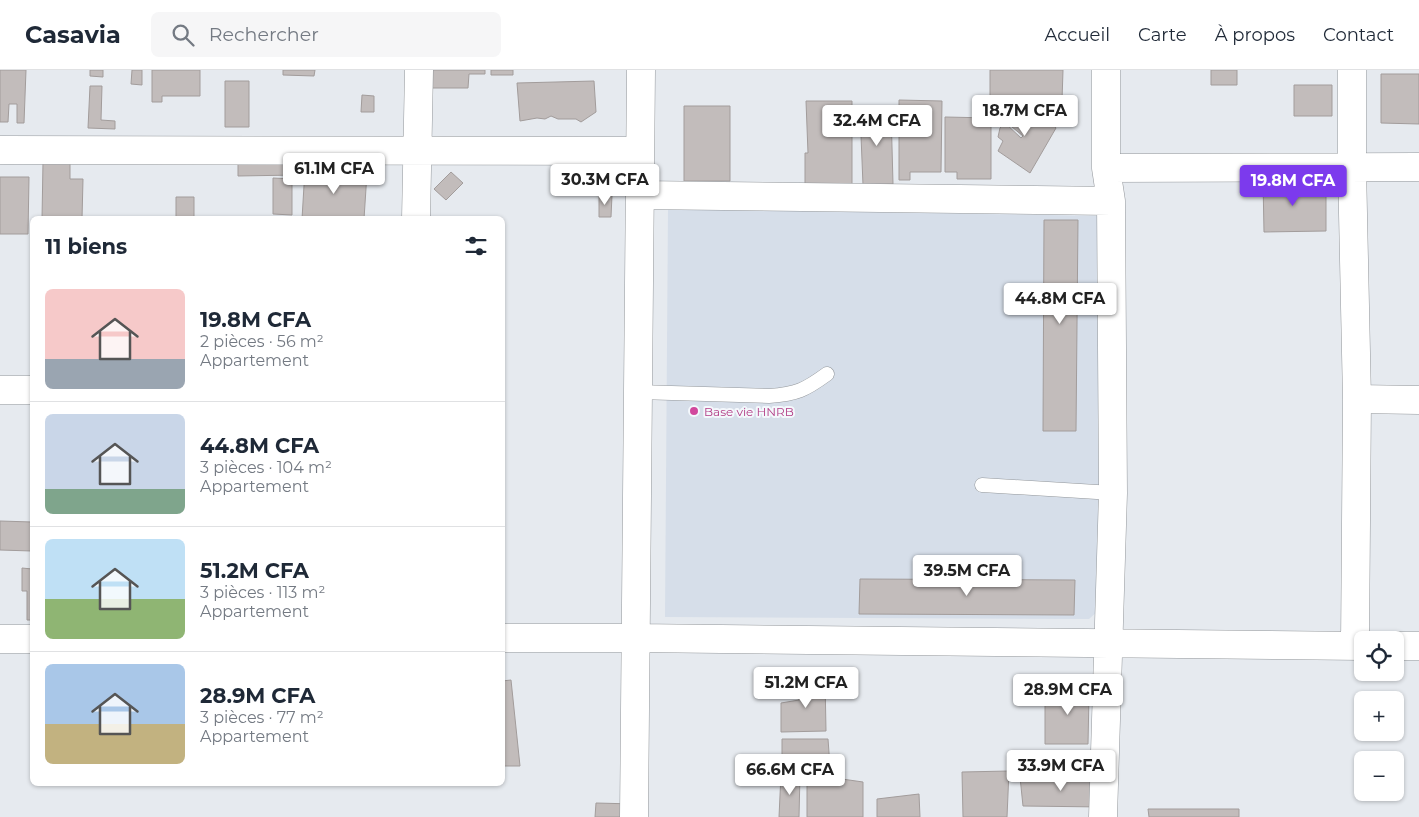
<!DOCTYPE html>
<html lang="fr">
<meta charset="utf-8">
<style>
:root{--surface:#fff;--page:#f6f6f7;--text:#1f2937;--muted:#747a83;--line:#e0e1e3;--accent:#7c3aed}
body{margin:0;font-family:Montserrat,sans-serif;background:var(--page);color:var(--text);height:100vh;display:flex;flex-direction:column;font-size:19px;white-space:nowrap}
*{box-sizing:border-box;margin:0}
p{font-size:16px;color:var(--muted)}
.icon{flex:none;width:28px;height:28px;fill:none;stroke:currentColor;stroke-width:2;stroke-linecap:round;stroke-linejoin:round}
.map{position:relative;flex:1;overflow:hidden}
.details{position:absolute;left:30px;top:146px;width:475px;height:570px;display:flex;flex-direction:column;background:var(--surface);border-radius:8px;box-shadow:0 1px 4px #0004}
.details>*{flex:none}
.buttons{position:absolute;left:1354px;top:561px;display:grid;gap:10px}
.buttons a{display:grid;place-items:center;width:50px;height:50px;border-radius:8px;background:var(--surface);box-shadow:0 1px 4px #0004;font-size:25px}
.price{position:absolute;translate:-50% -42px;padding:0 11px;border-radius:5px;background:#fff;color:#222;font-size:16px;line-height:32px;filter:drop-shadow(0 1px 2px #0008)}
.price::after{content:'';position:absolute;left:50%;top:30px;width:15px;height:11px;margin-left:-8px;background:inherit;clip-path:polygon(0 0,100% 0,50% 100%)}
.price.current{background:var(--accent);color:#fff}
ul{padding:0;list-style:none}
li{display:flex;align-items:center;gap:15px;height:125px;padding:0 15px}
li+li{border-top:1px solid var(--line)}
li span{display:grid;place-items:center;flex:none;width:140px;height:100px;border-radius:8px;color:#555}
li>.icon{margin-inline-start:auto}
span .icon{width:60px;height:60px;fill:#fffc;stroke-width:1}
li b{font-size:21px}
h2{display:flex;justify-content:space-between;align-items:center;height:60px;padding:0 15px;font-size:21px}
header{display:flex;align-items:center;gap:30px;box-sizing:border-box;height:70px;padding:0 25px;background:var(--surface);border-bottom:1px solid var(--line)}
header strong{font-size:24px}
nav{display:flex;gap:28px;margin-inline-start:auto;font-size:18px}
.search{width:350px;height:45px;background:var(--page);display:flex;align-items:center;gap:12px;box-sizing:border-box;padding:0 18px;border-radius:8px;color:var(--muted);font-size:19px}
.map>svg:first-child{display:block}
.built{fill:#d6dee9}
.building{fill:#c2bcbb;stroke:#a29c9b}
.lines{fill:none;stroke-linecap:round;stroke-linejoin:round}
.lane-casing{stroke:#93979b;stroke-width:15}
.street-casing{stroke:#93979b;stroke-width:29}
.lane{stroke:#fff;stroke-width:14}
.street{stroke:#fff;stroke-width:28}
.hotel-dot{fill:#d1479c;stroke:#f4f8fc;stroke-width:2}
.labels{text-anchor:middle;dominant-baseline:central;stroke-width:4;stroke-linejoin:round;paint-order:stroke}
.hotel-label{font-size:12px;fill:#b23c85;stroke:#f4f8fc;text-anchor:start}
</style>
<header>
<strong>Casavia</strong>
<div class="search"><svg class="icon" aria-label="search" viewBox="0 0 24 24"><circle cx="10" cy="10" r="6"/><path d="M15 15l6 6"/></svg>Rechercher</div>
<nav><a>Accueil</a><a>Carte</a><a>À propos</a><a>Contact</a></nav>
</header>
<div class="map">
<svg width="1419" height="747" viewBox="0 0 1419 747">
<rect width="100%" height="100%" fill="#e6eaef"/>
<path class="built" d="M668 139 1105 146 1106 534 1089 549 665 547Z"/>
<path class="building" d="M0 0H26L24 53H17V34H9L8 52H0Z
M90 0H103V7L90 6Z
M132 0H142V15L131 14Z
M152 0H200V26H162V32H152Z
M283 0H315L314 6 283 5Z
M416 0H485V4H469L468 18H416Z
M491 0H513V5H491Z
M990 0H1063L1062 31H990Z
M1211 0H1237V15H1211Z
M1381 4H1419V54L1381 53Z
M225 11H249V57H225Z
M594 11 596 42 581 52 576 49H558L551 46 545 49 537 48 520 51 517 13Z
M1294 15H1332V46H1294Z
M90 16H102L101 50 115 51V59L88 58Z
M362 25 374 26V42H361Z
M899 30 942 31 941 102H910V110H899Z
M806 31H852V116H805V83H808Z
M684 36H730V111H684Z
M1019 38 1036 41 1049 49 1056 58 1030 103 998 81 1003 71 998 67 1000 58 1005 53 1021 68 1023 66 1006 52V46L1009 40 1016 42Z
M891 40 893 114 863 115 860 41Z
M945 47 991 48V109H957V102H945Z
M297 84V105L238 106V86Z
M43 92H70V109H83L82 149H42Z
M305 99 367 103 364 149H302Z
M451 102 463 113 446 130 434 119Z
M0 107H29L28 164H0Z
M273 108 292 109V145L273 144Z
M1263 110H1312V124H1326V161L1264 162Z
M599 124 612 125 611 147H599Z
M176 127H194V149H176Z
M1044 150H1078L1076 361H1043Z
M0 451 32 452V481L0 480Z
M22 498 32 499V550H27V521H22Z
M860 509 1075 510 1074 545 859 544Z
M799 609H825L826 661 781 662V633L799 630Z
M511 610 520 696H502V611Z
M1057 612H1076L1089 625 1088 674H1045V632H1056Z
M782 669H828L830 696H782Z
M1009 701 1007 747H963L962 702Z
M781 704H800L799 747H779Z
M807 704 863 712V747H807Z
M1020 707H1097L1103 737 1023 736Z
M919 724 920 747H877V729Z
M596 733 634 734 635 747H595Z
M1148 739H1239V747H1149Z"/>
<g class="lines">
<defs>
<path id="lane" d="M638 322 769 326C797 324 805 320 827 304
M982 415 1113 423"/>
<path id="street" d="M1352 0V97L1357 329 1355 576
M0 80 640 81
M1106 98 1419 97
M640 125 1111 131
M416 149 419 0
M0 320H32
M1357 329 1419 330
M502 568H635L1362 576
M0 569H32
M1395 576H1419
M634 747 641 0
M1103 747 1113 423 1111 131 1106 98V0"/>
</defs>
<use href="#lane" class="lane-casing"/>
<use href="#street" class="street-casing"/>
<use href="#lane" class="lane"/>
<use href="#street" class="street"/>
</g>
<circle class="hotel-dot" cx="694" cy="341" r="5"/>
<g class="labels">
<g class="hotel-label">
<text x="704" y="341">Base vie HNRB</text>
</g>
</g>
</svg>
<div class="buttons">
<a><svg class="icon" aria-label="locate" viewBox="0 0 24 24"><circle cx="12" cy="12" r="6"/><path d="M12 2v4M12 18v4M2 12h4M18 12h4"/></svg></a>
<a>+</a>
<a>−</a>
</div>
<b class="price" style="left:1025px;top:67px">18.7M CFA</b>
<b class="price" style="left:877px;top:77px">32.4M CFA</b>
<b class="price" style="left:334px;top:125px">61.1M CFA</b>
<b class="price" style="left:605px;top:136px">30.3M CFA</b>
<b class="price current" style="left:1293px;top:137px">19.8M CFA</b>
<b class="price" style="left:1060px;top:255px">44.8M CFA</b>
<b class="price" style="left:967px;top:527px">39.5M CFA</b>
<b class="price" style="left:806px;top:639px">51.2M CFA</b>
<b class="price" style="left:1068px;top:646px">28.9M CFA</b>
<b class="price" style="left:1061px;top:722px">33.9M CFA</b>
<b class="price" style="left:790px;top:726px">66.6M CFA</b>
<section class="details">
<h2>11 biens<svg class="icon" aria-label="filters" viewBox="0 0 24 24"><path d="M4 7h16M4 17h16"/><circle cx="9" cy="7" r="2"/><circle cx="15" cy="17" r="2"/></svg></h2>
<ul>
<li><span style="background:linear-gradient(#f6c9c9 70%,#9aa5b1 0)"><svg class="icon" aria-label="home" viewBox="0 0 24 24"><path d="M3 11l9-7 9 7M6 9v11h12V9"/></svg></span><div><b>19.8M CFA</b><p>2 pièces · 56 m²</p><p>Appartement</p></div></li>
<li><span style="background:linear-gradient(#c9d6e8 75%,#7fa58c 0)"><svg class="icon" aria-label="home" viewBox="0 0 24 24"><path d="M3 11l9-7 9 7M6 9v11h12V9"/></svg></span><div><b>44.8M CFA</b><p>3 pièces · 104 m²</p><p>Appartement</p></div></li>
<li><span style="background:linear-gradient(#bfe0f5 60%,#8fb573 0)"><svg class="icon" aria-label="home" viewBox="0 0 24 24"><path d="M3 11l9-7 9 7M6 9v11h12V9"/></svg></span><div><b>51.2M CFA</b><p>3 pièces · 113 m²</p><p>Appartement</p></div></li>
<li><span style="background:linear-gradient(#a9c7e8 60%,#c2b280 0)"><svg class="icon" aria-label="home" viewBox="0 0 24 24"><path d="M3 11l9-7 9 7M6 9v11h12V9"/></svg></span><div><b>28.9M CFA</b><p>3 pièces · 77 m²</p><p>Appartement</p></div></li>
</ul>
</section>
</div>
